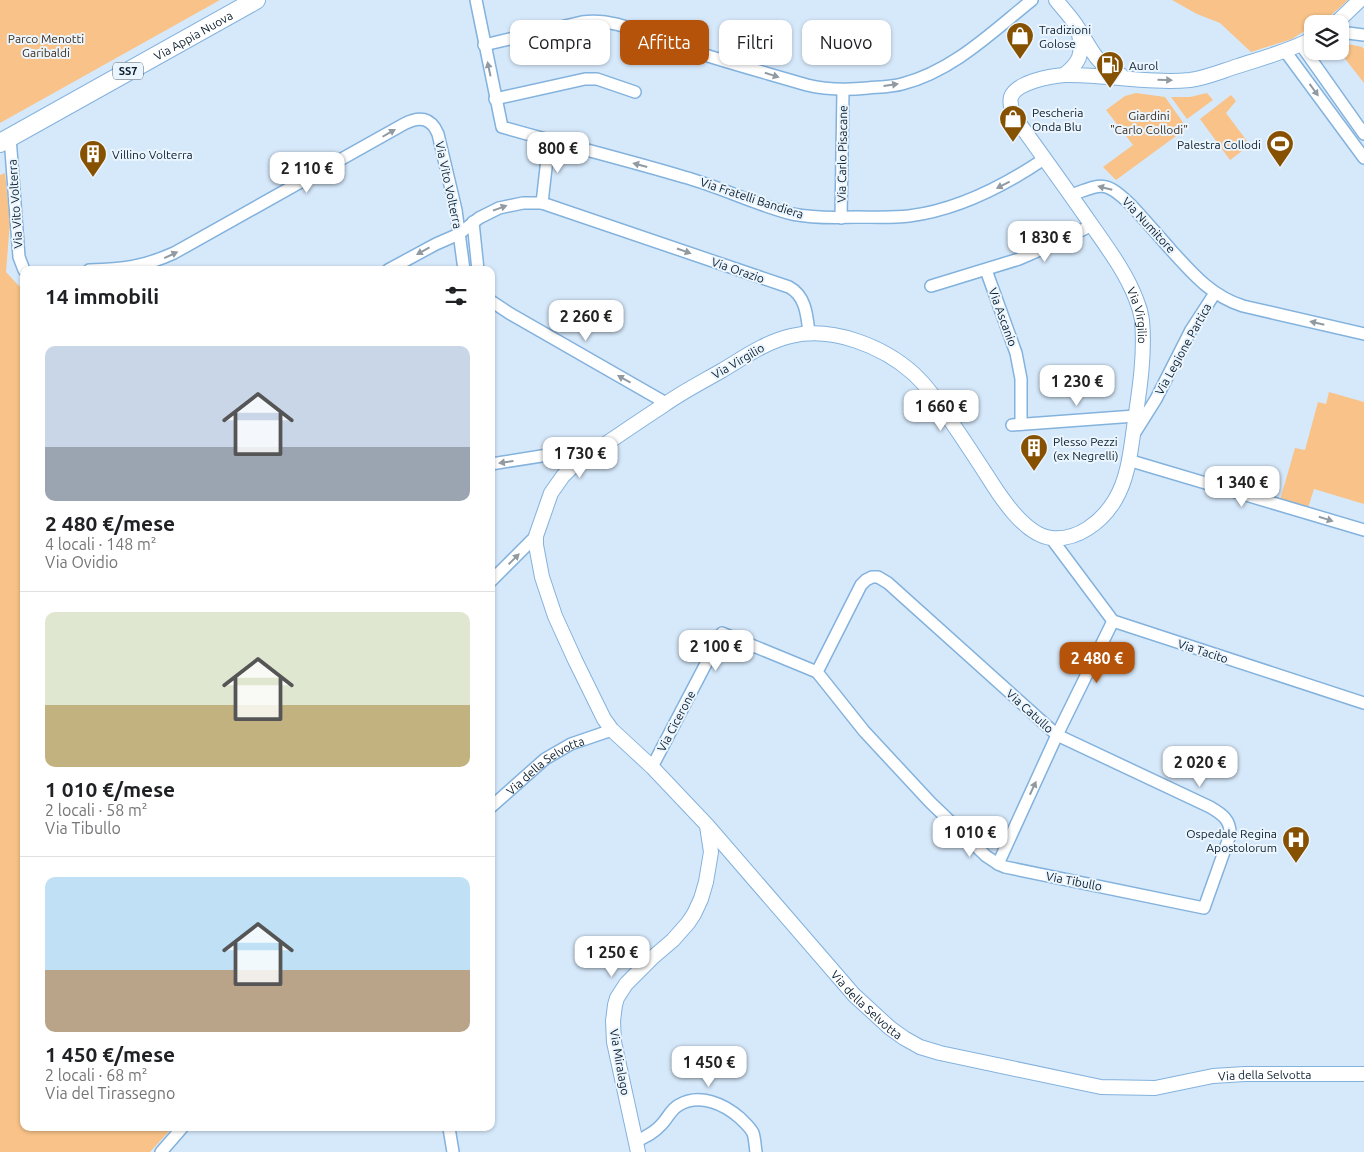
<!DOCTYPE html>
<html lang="it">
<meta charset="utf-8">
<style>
:root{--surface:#fff;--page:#f6f6f6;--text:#202124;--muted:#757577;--line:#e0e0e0;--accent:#b45309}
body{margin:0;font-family:Ubuntu,sans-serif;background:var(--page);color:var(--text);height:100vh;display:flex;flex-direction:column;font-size:19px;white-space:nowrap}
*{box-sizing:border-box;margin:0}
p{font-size:16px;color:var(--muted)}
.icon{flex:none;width:28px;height:28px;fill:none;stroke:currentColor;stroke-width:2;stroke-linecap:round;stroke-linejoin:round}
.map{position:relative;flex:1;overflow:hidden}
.sheet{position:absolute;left:20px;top:266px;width:475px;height:865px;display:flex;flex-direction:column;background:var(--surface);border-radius:10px;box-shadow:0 1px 4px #0004}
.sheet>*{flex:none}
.guide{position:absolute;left:510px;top:20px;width:475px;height:45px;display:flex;gap:10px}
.tools{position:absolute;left:1304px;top:15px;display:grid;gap:10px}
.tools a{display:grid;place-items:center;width:45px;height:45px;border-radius:10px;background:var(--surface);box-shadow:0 1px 4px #0004;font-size:25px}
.price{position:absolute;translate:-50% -42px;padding:0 11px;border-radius:10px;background:#fff;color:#222;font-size:16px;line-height:32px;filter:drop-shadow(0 1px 2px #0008)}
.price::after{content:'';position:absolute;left:50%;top:30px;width:15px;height:11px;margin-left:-8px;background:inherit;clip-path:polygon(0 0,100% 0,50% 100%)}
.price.current{background:var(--accent);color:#fff}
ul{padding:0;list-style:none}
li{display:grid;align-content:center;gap:10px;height:265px;padding:0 25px}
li+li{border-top:1px solid var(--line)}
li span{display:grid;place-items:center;height:155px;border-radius:10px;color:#555}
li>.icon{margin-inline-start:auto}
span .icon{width:90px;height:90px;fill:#fffc;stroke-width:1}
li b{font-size:21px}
h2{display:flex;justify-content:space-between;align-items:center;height:60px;padding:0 25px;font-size:21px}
.chip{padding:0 18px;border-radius:10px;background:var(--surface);box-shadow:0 1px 4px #0004;font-size:18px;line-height:45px}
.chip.current{background:var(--accent);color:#fff}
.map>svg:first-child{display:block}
.green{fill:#f8c288}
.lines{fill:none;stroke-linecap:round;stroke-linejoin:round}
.minor-casing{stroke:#83b2dd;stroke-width:14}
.tertiary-casing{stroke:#83b2dd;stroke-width:16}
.primary-casing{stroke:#83b2dd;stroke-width:20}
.minor{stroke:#fff;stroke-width:11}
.tertiary{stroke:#fff;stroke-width:14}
.primary{stroke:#fff;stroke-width:18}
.oneway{fill:#919aa1}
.labels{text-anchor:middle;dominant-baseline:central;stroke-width:4;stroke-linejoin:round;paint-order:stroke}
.shield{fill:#ebf5fe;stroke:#4e5e6c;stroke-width:1}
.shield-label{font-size:11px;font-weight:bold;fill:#0b1e2e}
.poi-label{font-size:12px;fill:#0b1e2e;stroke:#ebf5fe;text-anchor:start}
.street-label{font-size:12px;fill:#0b1e2e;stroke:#ebf5fe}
.park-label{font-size:12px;fill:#3e2c1a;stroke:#ebf5fe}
</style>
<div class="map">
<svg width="1364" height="1152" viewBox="0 0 1364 1152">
<rect width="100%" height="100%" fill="#d6e9fb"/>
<path class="green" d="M0 0H220L0 123Z
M1172 0H1348C1339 8 1325 23 1312 24V26L1292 39 1251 52 1220 23 1197 14Z
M1348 44 1362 47 1364 49V83L1339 51 1340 48Z
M1136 93 1165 97 1187 128 1116 180 1103 167 1133 145 1106 110 1125 96Z
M1207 93 1213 100 1187 119 1171 97H1190Z
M1231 95 1236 101 1226 113 1250 145 1230 160 1200 119Z
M5 173 10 222 6 272 19 286H24V1128H172L150 1152H0V175Z
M1329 392 1364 402V504L1314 489 1308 508 1280 500 1295 448 1305 450 1318 402 1326 404Z"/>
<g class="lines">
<defs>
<g id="minor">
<path d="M476 0 502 127C562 144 624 159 684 177 721 187 756 205 792 214 813 218 834 218 856 217 874 217 892 218 909 216 958 210 1004 186 1044 159"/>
<path d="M1340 32 1364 35"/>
<path d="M484 45 582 22C615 17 644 35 674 45 718 60 763 72 807 85 827 90 847 90 868 88 879 87 891 87 902 84 953 71 992 32 1032 0"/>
<path d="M1301 45 1364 134"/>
<path d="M1285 51 1364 158"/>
<path d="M495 99 585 79H597L635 92"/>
<path d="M10 137 19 257 24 270"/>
<path d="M1071 195C1102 184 1105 180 1130 204 1144 219 1157 234 1171 250 1192 273 1211 296 1243 306L1364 334"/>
<path d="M542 203 547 159 551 141"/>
<path d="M841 218 843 90"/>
<path d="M473 222 478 270"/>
<path d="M89 270C123 269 143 267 174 253L404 124C419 116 431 117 438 134L456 210 464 270"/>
<path d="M388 270 436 244 459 234 479 218 499 208 523 203H542L789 287C806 296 807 316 809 333"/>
<path d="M986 270 1016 353 1021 379V424"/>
<path d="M931 286 1019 259 1056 243 1092 225"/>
<path d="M491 301 509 313 666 403"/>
<path d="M1012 425 1135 416"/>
<path d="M1134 434 1156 399 1191 330 1215 293"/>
<path d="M1128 460 1364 530"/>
<path d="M491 464 554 454 572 467"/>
<path d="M1051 538 1113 621 1364 703"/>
<path d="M872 577H878L888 583 1057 735 1210 807C1222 814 1231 820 1230 835L1204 908 1005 867 998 864 986 856 930 802 864 731 817 672 861 585 866 580Z"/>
<path d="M491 581 536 536"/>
<path d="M652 767 722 633 817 672"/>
<path id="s1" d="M491 807 545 759 571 744 612 730"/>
<path d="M998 864 1057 735 1113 621"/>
<path d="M449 1128 453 1152"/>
<path d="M635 1142C645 1137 654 1133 661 1125 668 1118 671 1109 679 1105 700 1093 724 1104 740 1118 745 1123 750 1127 753 1133 755 1139 755 1146 756 1152"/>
<path d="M161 1152 182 1128"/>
</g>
<g id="tertiary">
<path d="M1056 0C1063 9 1072 18 1078 28 1090 47 1098 68 1121 75"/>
<path d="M1335 24 1360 0"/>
<path id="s2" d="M1312 39C1289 51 1263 58 1238 66 1222 71 1206 78 1190 80 1150 84 1105 74 1065 75 1051 76 1016 82 1011 97 1009 105 1013 112 1016 119 1042 155 1068 191 1093 227 1109 250 1126 273 1136 299 1139 306 1141 313 1142 320 1145 353 1140 387 1135 420 1131 447 1129 477 1115 500 1102 522 1077 541 1051 538 1025 535 1001 498 988 477 975 457 962 437 948 417 938 402 928 387 914 374 883 346 832 326 791 336 765 342 743 358 721 371 702 382 682 392 664 405 633 425 603 446 572 467L563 476 551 493 536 536V545L542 577 555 616 575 660 604 719 612 730 652 767 707 825 854 995 890 1028 904 1038 920 1047 940 1053 1101 1087 1155 1088 1213 1076 1245 1074H1364"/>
<path d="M1064 75C1080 62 1083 55 1079 34"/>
<path d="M638 1152 614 1042 613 1021 615 1005 617 998 626 984 652 958 673 940 688 923 694 914 701 899 706 882 711 852 707 826"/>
</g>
<g id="primary">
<path id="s3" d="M0 143 256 0"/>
</g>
</defs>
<use href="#minor" class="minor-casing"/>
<use href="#tertiary" class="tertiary-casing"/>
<use href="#primary" class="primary-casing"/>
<use href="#minor" class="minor"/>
<use href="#tertiary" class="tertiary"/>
<use href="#primary" class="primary"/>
</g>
<defs><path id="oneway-solid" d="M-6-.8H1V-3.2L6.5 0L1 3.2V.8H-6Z" transform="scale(1.25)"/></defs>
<g class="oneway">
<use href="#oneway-solid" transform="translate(489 69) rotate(-102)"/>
<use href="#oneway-solid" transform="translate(772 75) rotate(17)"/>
<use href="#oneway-solid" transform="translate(1165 80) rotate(1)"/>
<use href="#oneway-solid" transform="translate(891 85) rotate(-8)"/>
<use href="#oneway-solid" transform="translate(1314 90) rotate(54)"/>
<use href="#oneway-solid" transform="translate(389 133) rotate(-30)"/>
<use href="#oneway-solid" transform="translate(640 165) rotate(-165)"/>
<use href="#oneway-solid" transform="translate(1003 185) rotate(153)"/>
<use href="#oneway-solid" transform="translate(1105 188) rotate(-166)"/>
<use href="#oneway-solid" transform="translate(500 208) rotate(-20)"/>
<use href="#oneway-solid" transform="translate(423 251) rotate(151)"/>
<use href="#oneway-solid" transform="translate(684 251) rotate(19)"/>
<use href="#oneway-solid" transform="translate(171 255) rotate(-25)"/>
<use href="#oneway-solid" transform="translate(1317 323) rotate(-167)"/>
<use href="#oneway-solid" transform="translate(624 379) rotate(-151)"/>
<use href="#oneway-solid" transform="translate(506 462) rotate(172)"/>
<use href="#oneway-solid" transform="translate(1326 519) rotate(17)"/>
<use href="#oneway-solid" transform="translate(514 559) rotate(-44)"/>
<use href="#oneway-solid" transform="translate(1033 788) rotate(-65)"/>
</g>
<defs>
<symbol id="shop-pin" viewBox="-11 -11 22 30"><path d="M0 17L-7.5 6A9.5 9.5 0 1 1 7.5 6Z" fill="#865100" stroke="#ebf5fe"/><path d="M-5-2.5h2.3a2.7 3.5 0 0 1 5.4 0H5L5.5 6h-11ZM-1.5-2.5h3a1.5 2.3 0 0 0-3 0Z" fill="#fff"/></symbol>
<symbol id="fuel-pin" viewBox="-11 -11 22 30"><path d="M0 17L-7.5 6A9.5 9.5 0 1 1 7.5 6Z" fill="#865100" stroke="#ebf5fe"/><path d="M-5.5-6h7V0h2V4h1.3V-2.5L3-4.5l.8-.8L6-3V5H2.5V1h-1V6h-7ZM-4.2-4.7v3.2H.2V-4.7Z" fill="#fff"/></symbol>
<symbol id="stadium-pin" viewBox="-11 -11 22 30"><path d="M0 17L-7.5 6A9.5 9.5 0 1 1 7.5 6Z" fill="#865100" stroke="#ebf5fe"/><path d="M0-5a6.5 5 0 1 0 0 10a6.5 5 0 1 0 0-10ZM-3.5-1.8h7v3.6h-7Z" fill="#fff"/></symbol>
<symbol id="building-pin" viewBox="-11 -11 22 30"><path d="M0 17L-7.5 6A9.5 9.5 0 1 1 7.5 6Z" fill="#865100" stroke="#ebf5fe"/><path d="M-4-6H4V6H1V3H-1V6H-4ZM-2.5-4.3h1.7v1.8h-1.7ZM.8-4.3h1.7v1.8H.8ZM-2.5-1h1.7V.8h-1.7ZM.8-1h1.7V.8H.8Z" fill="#fff"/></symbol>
<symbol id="hospital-pin" viewBox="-11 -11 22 30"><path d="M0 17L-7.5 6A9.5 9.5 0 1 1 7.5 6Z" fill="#865100" stroke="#ebf5fe"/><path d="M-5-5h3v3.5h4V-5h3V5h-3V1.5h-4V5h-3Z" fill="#fff"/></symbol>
</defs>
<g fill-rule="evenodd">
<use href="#shop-pin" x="1004" y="20" width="32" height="43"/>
<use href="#fuel-pin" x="1094" y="49" width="32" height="43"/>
<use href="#shop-pin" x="997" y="103" width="32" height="43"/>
<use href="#stadium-pin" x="1264" y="128" width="32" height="43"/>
<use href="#building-pin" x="77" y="138" width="32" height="43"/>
<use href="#building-pin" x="1018" y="432" width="32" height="43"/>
<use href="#hospital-pin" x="1280" y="824" width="32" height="43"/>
</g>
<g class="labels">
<rect class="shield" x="113" y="62.5" width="30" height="17" rx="4"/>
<g class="shield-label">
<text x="128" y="71">SS7</text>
</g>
<g class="poi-label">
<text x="1039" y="29">Tradizioni<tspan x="1039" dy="14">Golose</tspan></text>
<text x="1129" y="65">Aurol</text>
<text x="1032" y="112">Pescheria<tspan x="1032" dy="14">Onda Blu</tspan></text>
<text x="1261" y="144" text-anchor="end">Palestra Collodi</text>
<text x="112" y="154">Villino Volterra</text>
<text x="1053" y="441">Plesso Pezzi<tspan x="1053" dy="14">(ex Negrelli)</tspan></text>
<text x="1277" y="833" text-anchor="end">Ospedale Regina<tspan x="1277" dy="14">Apostolorum</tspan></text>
</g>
<g class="street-label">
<text stroke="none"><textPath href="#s3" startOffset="221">Via Appia Nuova</textPath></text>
<text transform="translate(842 154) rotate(-89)">Via Carlo Pisacane</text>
<text transform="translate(449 185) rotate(78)">Via Vito Volterra</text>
<text transform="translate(752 198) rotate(18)">Via Fratelli Bandiera</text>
<text transform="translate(15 204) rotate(-94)">Via Vito Volterra</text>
<text transform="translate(1149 225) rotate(47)">Via Numitore</text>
<text transform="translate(738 270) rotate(19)">Via Orazio</text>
<text transform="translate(1003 317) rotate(70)">Via Ascanio</text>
<text stroke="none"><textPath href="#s2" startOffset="571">Via Virgilio</textPath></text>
<text transform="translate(1183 349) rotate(-61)">Via Legione Partica</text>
<text transform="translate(738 361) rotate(-30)">Via Virgilio</text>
<text transform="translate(1203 651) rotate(18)">Via Tacito</text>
<text transform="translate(1030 711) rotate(42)">Via Catullo</text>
<text transform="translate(676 721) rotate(-62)">Via Cicerone</text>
<text stroke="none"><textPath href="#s1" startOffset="69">Via della Selvotta</textPath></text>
<text transform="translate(1074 881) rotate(11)">Via Tibullo</text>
<text stroke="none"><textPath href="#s2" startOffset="2109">Via della Selvotta</textPath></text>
<text transform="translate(620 1062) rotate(80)">Via Miralago</text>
<text stroke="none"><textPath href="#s2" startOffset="2528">Via della Selvotta</textPath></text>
</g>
<g class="park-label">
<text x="46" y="38">Parco Menotti<tspan x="46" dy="14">Garibaldi</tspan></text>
<text x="1149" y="115">Giardini<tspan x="1149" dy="14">"Carlo Collodi"</tspan></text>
</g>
</g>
</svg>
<div class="tools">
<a><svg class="icon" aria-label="layers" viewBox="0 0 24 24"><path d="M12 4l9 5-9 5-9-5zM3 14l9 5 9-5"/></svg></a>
</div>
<b class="price" style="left:558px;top:174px">800 €</b>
<b class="price" style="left:307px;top:194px">2 110 €</b>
<b class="price" style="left:1045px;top:263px">1 830 €</b>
<b class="price" style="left:586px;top:342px">2 260 €</b>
<b class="price" style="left:1077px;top:407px">1 230 €</b>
<b class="price" style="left:941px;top:432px">1 660 €</b>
<b class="price" style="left:580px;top:479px">1 730 €</b>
<b class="price" style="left:1242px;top:508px">1 340 €</b>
<b class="price" style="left:716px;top:672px">2 100 €</b>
<b class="price current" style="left:1097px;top:684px">2 480 €</b>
<b class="price" style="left:1200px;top:788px">2 020 €</b>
<b class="price" style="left:970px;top:858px">1 010 €</b>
<b class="price" style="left:612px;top:978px">1 250 €</b>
<b class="price" style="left:709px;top:1088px">1 450 €</b>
<div class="guide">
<a class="chip">Compra</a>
<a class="chip current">Affitta</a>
<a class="chip">Filtri</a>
<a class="chip">Nuovo</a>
</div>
<section class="sheet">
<h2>14 immobili<svg class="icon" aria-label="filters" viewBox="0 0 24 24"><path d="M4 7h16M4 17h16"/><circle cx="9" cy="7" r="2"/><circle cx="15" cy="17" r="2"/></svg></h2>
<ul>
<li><span style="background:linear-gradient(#c9d6e8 65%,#9aa5b1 0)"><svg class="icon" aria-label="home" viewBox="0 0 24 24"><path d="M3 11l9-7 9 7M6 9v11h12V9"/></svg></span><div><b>2 480 €/mese</b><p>4 locali · 148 m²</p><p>Via Ovidio</p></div></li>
<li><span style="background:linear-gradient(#dfe7d0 60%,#c2b280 0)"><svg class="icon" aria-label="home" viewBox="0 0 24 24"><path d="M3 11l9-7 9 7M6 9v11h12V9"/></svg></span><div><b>1 010 €/mese</b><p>2 locali · 58 m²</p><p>Via Tibullo</p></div></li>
<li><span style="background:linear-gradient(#bfe0f5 60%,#b9a48a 0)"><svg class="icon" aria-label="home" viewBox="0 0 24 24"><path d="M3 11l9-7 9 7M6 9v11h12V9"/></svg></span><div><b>1 450 €/mese</b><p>2 locali · 68 m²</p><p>Via del Tirassegno</p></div></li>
</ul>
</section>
</div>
